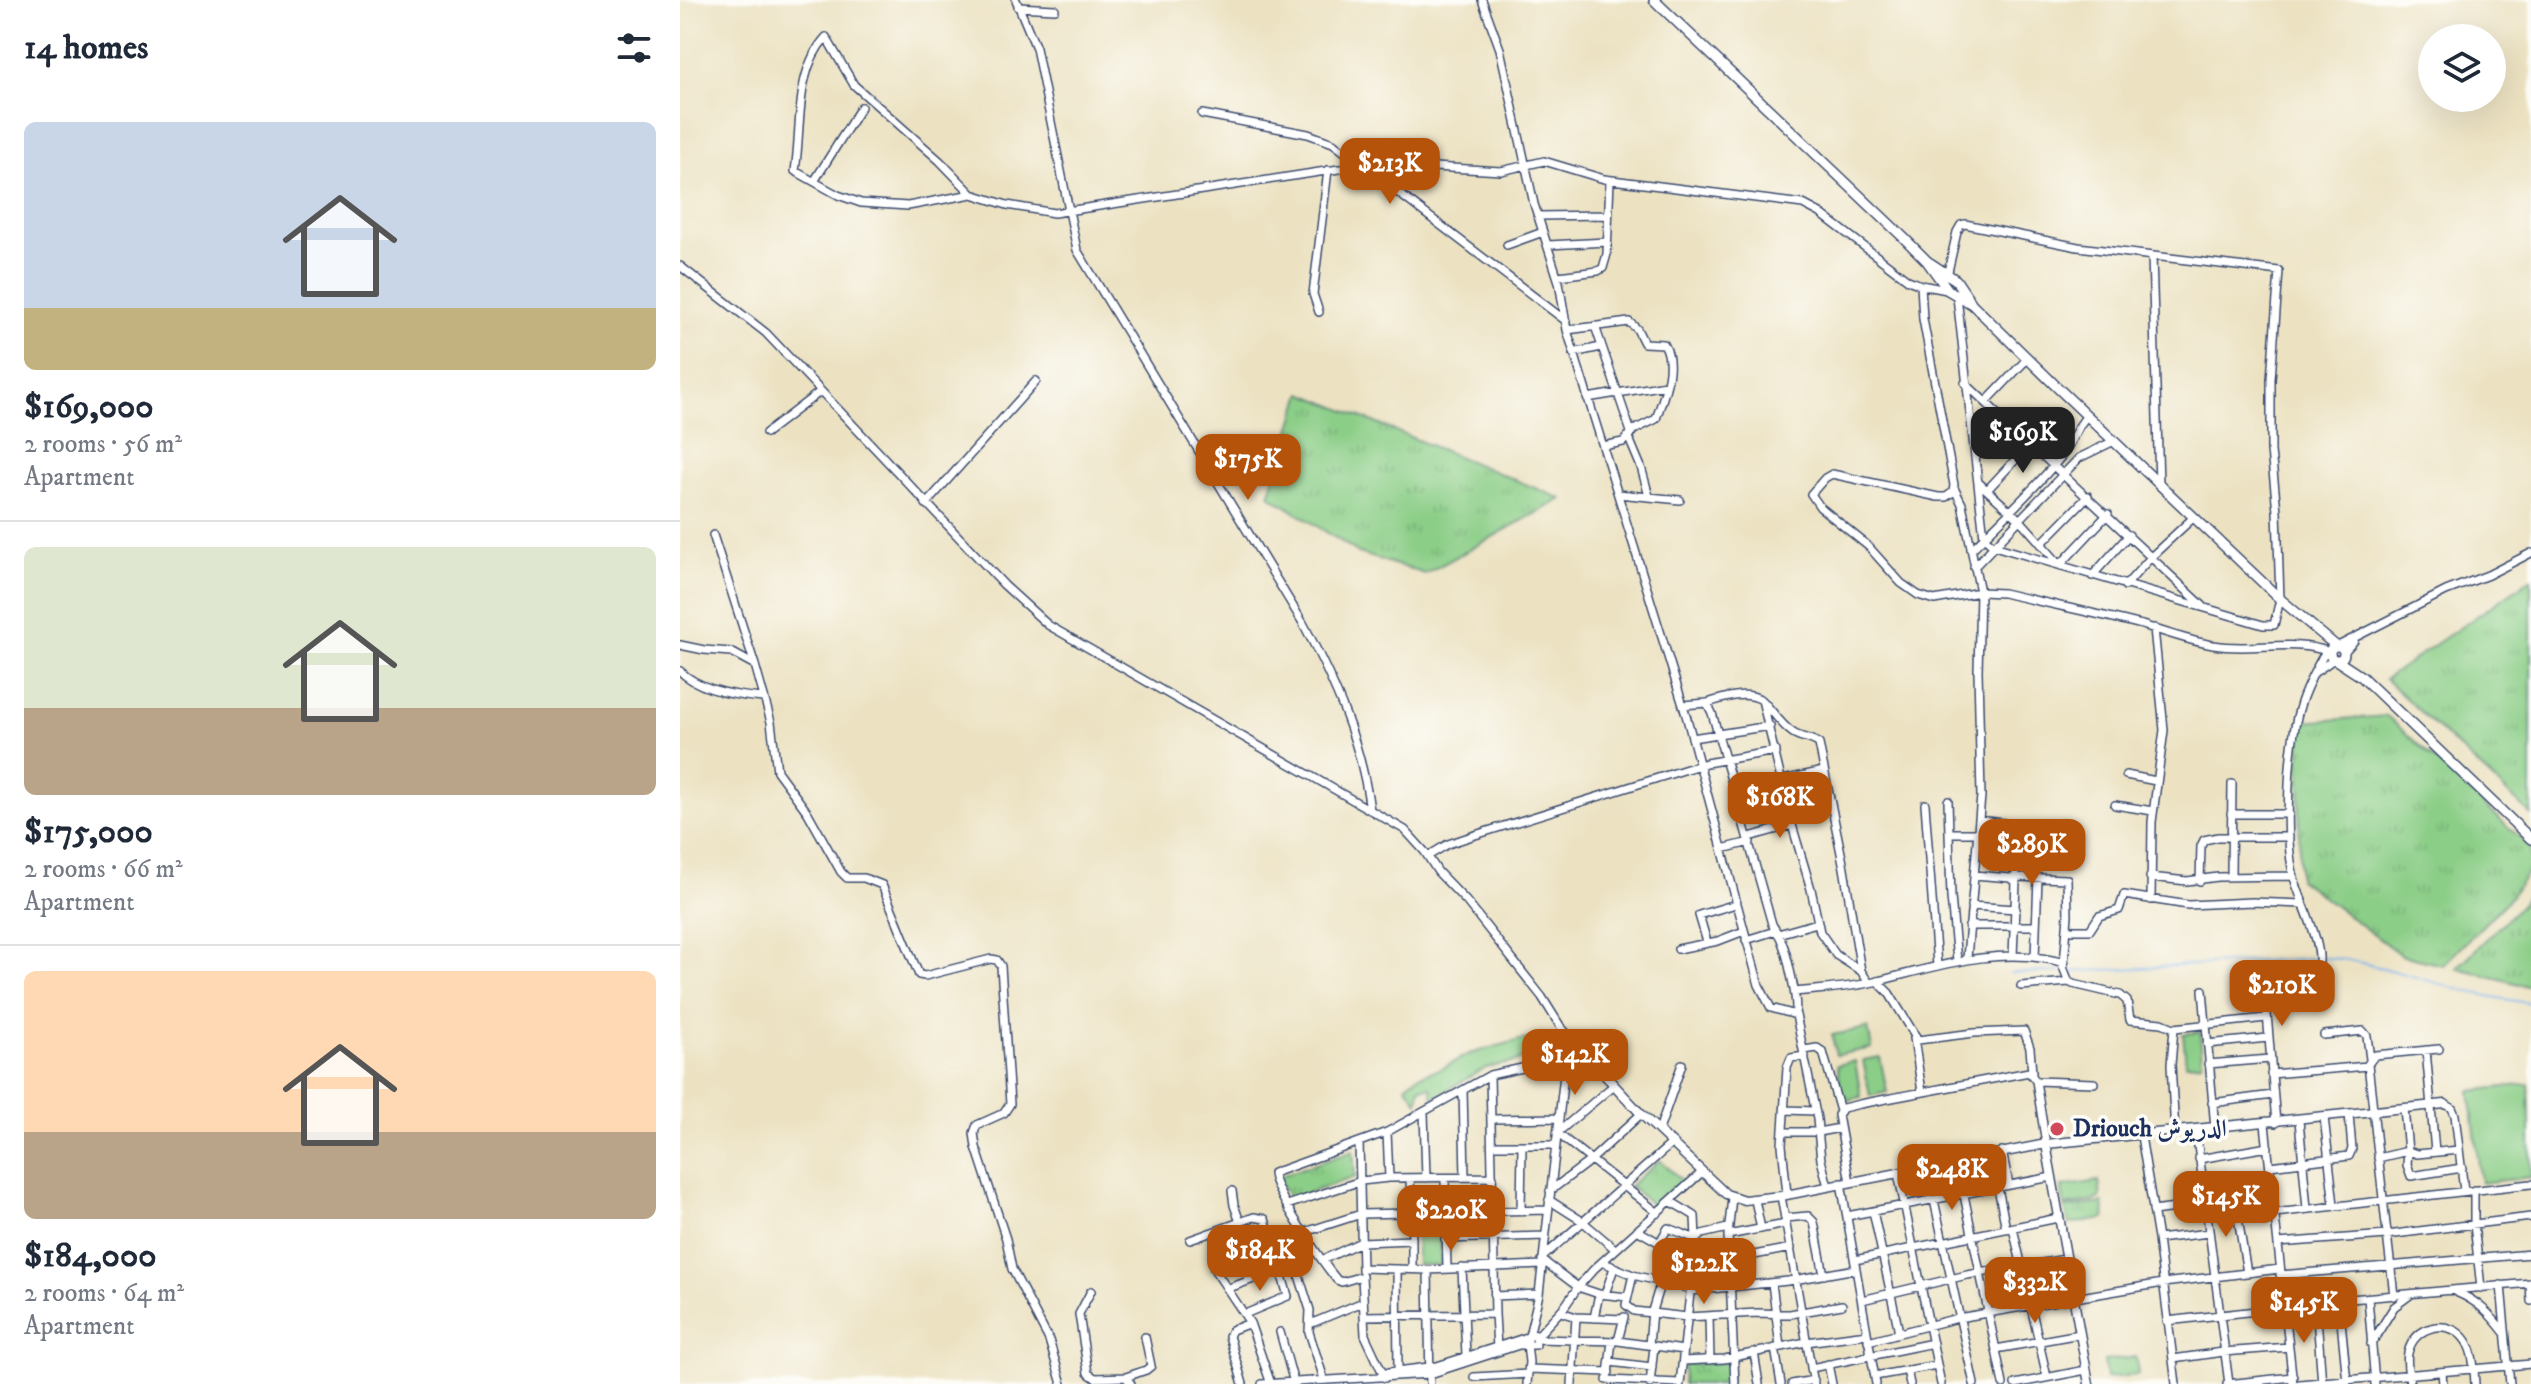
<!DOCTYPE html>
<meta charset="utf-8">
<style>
:root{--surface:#fff;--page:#f2f2f3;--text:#1f2937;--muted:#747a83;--line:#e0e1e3;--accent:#b45309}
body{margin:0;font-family:"IM FELL DW Pica",Amiri,serif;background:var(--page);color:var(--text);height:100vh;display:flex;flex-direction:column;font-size:30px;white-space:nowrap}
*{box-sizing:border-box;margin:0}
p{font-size:26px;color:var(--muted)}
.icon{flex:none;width:44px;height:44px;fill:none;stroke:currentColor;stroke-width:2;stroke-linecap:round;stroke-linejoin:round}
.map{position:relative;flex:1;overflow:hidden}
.drawer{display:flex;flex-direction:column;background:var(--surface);width:680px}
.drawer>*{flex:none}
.tools{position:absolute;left:1738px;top:24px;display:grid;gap:16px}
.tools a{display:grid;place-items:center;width:88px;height:88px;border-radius:50%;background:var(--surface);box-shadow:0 8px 32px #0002;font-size:40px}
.price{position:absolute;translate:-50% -68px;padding:0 18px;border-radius:16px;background:var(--accent);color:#fff;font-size:26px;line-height:52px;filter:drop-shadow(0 2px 4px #0008)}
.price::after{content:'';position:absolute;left:50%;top:48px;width:24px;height:18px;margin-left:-12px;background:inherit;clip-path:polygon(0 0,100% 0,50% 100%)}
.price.active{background:#222;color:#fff}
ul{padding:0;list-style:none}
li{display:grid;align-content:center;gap:16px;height:424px;padding:0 24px}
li+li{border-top:2px solid var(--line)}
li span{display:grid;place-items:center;height:248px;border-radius:12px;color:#555}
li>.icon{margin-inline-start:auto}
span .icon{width:144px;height:144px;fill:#fffc;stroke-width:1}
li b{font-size:34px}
h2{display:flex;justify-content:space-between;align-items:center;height:96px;padding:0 24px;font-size:34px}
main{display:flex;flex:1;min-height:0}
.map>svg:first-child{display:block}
.grass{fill:url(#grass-tufts);stroke:#537e72;stroke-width:2}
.green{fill:#8bce87;stroke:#537e72;stroke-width:2}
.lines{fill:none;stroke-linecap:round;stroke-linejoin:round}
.stream{stroke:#7cb3eb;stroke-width:2}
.minor-casing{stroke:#3a4a6d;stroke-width:10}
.tertiary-casing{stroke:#3a4a6d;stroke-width:11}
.secondary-casing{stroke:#3a4a6d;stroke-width:12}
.minor{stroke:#fff;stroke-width:7}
.tertiary{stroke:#fff;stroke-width:8}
.secondary{stroke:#fff;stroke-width:9}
.poi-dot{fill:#d1495b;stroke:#fdfcf7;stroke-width:3}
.labels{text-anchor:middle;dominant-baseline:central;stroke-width:7;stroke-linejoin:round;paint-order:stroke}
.poi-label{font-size:24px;font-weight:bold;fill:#1b2f5e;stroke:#fdfcf7;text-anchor:start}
</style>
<main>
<section class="drawer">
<h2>14 homes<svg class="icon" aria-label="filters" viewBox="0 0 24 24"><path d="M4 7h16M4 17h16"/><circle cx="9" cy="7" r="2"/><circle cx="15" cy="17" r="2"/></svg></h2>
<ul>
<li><span style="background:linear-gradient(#c9d6e8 75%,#c2b280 0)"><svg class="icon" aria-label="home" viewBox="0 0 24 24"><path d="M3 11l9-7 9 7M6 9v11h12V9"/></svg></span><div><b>$169,000</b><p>2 rooms · 56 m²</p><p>Apartment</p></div></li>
<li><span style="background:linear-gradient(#dfe7d0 65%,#b9a48a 0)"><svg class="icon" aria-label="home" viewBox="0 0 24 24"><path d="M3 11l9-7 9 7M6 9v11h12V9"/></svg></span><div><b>$175,000</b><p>2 rooms · 66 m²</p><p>Apartment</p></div></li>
<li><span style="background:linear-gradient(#ffd9b3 65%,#b9a48a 0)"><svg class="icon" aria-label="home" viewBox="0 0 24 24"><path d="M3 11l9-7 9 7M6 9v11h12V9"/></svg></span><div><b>$184,000</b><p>2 rooms · 64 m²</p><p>Apartment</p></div></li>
</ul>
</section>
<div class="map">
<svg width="1851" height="1384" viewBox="0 0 1851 1384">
<defs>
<pattern id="grass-tufts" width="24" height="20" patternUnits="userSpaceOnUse" patternTransform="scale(2)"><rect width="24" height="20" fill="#8bce87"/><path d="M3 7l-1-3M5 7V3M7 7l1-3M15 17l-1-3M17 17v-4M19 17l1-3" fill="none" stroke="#77b177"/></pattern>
</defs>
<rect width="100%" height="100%" fill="#fdfcf7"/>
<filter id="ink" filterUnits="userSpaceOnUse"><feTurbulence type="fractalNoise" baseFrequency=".0125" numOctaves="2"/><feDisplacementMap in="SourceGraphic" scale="16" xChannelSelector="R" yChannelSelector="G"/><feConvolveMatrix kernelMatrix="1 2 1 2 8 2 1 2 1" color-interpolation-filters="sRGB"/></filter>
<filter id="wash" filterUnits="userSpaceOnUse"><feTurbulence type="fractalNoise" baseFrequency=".006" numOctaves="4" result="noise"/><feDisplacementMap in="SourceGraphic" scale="32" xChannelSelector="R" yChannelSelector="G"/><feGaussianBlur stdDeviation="1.8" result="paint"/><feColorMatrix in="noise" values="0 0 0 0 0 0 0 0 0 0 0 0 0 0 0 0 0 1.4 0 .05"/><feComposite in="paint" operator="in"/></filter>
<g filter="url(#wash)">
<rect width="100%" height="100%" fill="#ece2c2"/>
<path class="grass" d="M622 393 882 499 745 574 679 553 589 495Z
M1851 579V815L1705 679Z
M1707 716 1851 848V868L1827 901 1763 965 1721 955 1619 879 1620 722Z
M1851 889V987L1777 968 1842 904Z
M673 1151 675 1177 610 1199 597 1177Z
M980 1160 1004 1183 975 1207 949 1186Z
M1419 1181 1421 1197 1415 1201 1385 1206 1381 1187Z
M1423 1203 1425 1219 1389 1224 1385 1208Z
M761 1215V1265H737L736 1216Z
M1049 1362 1050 1384H1003L1004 1365Z"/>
<path class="green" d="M1188 1028 1192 1048 1156 1055 1152 1035Z
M1520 1032 1522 1063 1506 1064 1503 1034Z
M876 1037 879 1052 855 1053 835 1062 806 1068 753 1098 751 1087 740 1088 738 1102 726 1086 738 1076 763 1068 789 1054 840 1040Z
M1200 1057 1207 1092 1190 1096 1183 1060Z
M1175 1061 1181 1097 1163 1101 1157 1065Z
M1849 1084 1851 1177 1801 1183 1790 1091Z
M1456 1357 1458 1375 1426 1378 1424 1361Z"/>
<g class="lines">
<path class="stream" d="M1643 958C1667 957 1693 966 1717 972 1761 984 1805 998 1851 1003
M1387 972 1637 958
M1330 973 1381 972"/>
</g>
</g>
<g filter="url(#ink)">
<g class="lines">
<defs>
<path id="minor" d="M336 0 356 48 397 250 623 623C655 684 681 741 690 810
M802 0 820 49 854 204 879 282 887 330 1006 715 1079 985 1091 1008 1116 1015 1137 1119 1141 1160 1148 1186
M338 7 375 9
M522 114 628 134 653 143 886 321
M135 180 181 107
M292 194 260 161 174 85 146 37C114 72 122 128 115 171L158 195 181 203 228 206 292 194 327 205 374 213 659 169 754 167 821 171 864 161 924 179 1123 204 1140 213 1228 280 1241 285 1267 290
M858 216 928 215
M827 245 863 232
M868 245 927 242
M1472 256 1479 484
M0 266 86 333 324 585 368 625 725 830 745 852 758 872 786 901 862 997 882 1029 885 1066 859 1294 847 1344 849 1362 847 1384
M878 276 918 271 923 268 927 254 930 180
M1267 276 1277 232 1281 225 1285 224 1398 247 1599 271 1591 379V451L1597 511 1600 599 1594 625H1583L1314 546 1304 537 1277 297
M1241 285 1243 319 1274 485 1273 492 1266 497H1258L1152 474 1145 478 1131 494 1140 507 1188 546 1221 583 1238 595 1254 600 1300 592 1323 593C1369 604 1416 613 1462 625 1485 632 1509 641 1533 645 1573 652 1611 638 1650 652
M639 312 633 294 648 170
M915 326 951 432
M887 330 949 322 957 329 964 343 984 344C997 365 983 398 976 419L954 430 943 442 923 446
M893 353 921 347
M1285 383 1523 606
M907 398 986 385
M1306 402 1348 358
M86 433 141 391
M948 436 961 467 969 496
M1295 458 1329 423
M1298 482 1340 520 1381 566
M1274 488 1282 504 1300 592 1298 671 1301 796 1287 958
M1307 490 1351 443
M938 494 1000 500
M246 504 356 381
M33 535 75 665 91 722 97 771 128 813 161 872 167 878H184L202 885 239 975 245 976 311 959 317 960 321 966 330 1104 324 1113 297 1125 294 1133 296 1147 326 1239 332 1269 369 1340 382 1384
M1361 544 1408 496
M1291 550C1321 520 1353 491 1380 458 1391 445 1395 428 1407 416
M1380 565 1428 514
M1294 567 1399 458 1434 441
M1412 576 1449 535
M1445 586 1472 556 1514 517
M0 645 24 650 51 652 75 665
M1658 646 1766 591 1808 575 1851 553
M1664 652 1674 641
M0 671C19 690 57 696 83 698
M1637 671 1654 659
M1084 702C1093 712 1102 726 1113 733 1122 739 1131 737 1139 744L1164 868 1181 971 1189 983
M1027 703C1045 698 1065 690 1082 700L1112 825 1131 889 1140 932 1156 955 1181 971
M1003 705 1027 703 1032 713 1092 924C1095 930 1100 935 1102 942 1107 954 1119 1004 1115 1013
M1012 738 1090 726
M1446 775 1476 781
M1103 780 1144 771
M1268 801 1271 897 1277 961
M1245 804 1257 966
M1435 805 1473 811
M1551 814H1609
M1299 820 1324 823 1335 830 1339 849 1335 880
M1269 833H1298
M1069 837 1112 825
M1042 849 1070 842
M748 856 768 844 792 836 1026 763 1096 751
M1294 875 1331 878 1336 882 1333 956
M1551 876 1552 784
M1335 877 1387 879 1388 915 1384 964
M1470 877 1507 881 1538 877 1613 876
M1520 881 1521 846 1524 840 1538 837H1609
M1471 900 1472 822 1484 730 1474 628
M1291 906 1336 909
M1289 926H1356
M1387 930H1410L1419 916 1439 910 1444 895 1508 905 1572 902 1623 904
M1098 934 1137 923
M1066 940 1095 931
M1027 942 1019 915 1056 904
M998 949 1038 941 1064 931
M1355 957 1358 878
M1197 981 1209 993 1238 1040 1294 1033 1344 1031 1350 1048 1352 1073
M1341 986 1389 982
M1523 990 1535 1128
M1115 992C1141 989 1169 988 1194 982 1256 967 1318 945 1381 962L1389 982 1393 984 1440 995 1447 1001 1450 1020 1482 1023 1494 1028
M1644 1035 1683 1031 1687 1036 1690 1059
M1234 1038 1242 1092
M1527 1044 1588 1038
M1124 1050 1137 1048 1143 1052 1160 1111
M1746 1050 1755 1152
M1528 1064 1590 1059
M1591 1074 1688 1066
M1356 1081 1414 1083
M934 1085 877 1133 978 1213
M783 1090 785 1177
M1532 1103 1593 1095
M1765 1104 1772 1108 1775 1115 1784 1191
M1724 1108 1728 1151 1737 1154 1779 1150
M1105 1110 1135 1111
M744 1112 746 1178
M1644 1117 1654 1205
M813 1119 878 1118
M1619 1120 1627 1209
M1596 1123 1586 1001C1599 986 1629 989 1637 971 1647 950 1619 899 1614 877 1604 838 1608 744 1620 706 1625 689 1634 672 1643 656L1650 652
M1585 1124 1613 1384
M979 1130 1002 1064
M1516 1130 1549 1384
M707 1132 709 1178
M1103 1132H1138L1160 1128
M1495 1132 1491 1065 1494 1028 1586 1018
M1461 1136 1478 1239 1496 1384
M679 1142 682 1270
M813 1145H876
M1322 1151 1329 1185
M1698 1158 1728 1151 1727 1165 1731 1176 1782 1168
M1519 1159 1588 1147
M1277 1161 1323 1384
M1590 1166 1669 1156 1672 1149 1669 1114
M1218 1173 1261 1384
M765 1178 767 1269
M1170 1182 1158 1115 1163 1108 1180 1104 1349 1072 1356 1081 1366 1144
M1161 1183 1196 1384
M1318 1188 1326 1229
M1794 1190V1224L1801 1288
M552 1191 554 1205 579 1277
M870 1191 911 1160 961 1114
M1107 1194 1102 1145 1107 1068 1111 1058 1125 1056
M1101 1196 1134 1384
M1052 1197 1048 1235 1055 1384
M869 1200 902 1221 935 1249
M1075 1200 1081 1229
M1254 1200 1294 1384
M1555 1200 1567 1273
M607 1205 681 1181 709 1178 813 1177
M841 1211 842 1145
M1193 1211 1219 1332
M1473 1211 1592 1195
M1594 1213 1851 1184
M1167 1216 1372 1177
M1105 1218 1128 1216 1134 1222 1144 1275
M1333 1228 1367 1377
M957 1230 985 1246 1015 1255
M1048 1235 1106 1224
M607 1238 630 1310 629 1332 644 1379
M765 1239 865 1236
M1478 1239 1529 1233
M510 1240 574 1217 585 1219 608 1296 565 1314
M979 1243 988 1228 1016 1239 1015 1216 990 1201
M1598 1243 1707 1235 1851 1217
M864 1256 991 1144
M642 1260 681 1242 732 1240 730 1178
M862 1260 898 1287 919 1294 948 1297
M1175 1260 1378 1218
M922 1262 953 1275 1011 1289
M1014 1263 1048 1260 1111 1248
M682 1268 748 1270 861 1265
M782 1268 786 1356
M717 1269 718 1371
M732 1269V1240
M748 1270 750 1384
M953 1275 946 1305 954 1311 1007 1317 1077 1313 1110 1314 1162 1305
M1600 1275 1851 1254
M1092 1283 1100 1347
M1850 1283 1851 1301
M1821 1285 1830 1384
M549 1288 601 1269
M411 1291 399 1314 408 1373 415 1378 446 1377 451 1384
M1011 1291 1108 1281 1176 1269
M1776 1292C1798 1301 1810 1314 1824 1332
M925 1294 934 1268
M814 1296 859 1294
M1714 1296 1688 1064 1695 1055 1759 1049
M1688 1298 1695 1384
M1182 1300 1287 1275 1386 1259
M1659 1301 1667 1382
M1636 1303 1642 1384
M1603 1305 1851 1283
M881 1312 896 1317 892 1384
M815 1314 817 1348
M684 1316 815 1314 810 1075
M1029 1316 1030 1360
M896 1317 943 1319
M914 1318 919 1294
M1487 1321 1603 1308
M630 1324 683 1302
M600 1332 614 1383
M856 1339 938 1341 1004 1350
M938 1341 944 1317
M1188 1341 1278 1318 1483 1283 1600 1269
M1691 1344 1714 1307 1730 1295
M969 1345 972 1311 991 1248
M1095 1348 1101 1384
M1316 1349 1400 1334
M1074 1352 1079 1384
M1493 1359 1543 1352 1609 1347
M1003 1361 1044 1359 1126 1342 1187 1334
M930 1362 972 1367
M1148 1364 1152 1384
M1131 1368 1253 1343
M849 1369 929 1372
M1227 1370 1230 1384
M1762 1372 1763 1384
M928 1374 932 1341
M1195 1376 1257 1365
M446 1377 466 1370 471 1366 465 1337
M698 1377 709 1372 757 1366 860 1333 885 1306 898 1287 914 1269 1021 1173
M794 1377 848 1374
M705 1378 685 1335 682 1276 662 1282 657 1280C643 1263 593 1191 593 1173L707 1132 810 1075 847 1067 885 1066
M927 1380 1000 1383
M563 1384 549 1336 552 1330 570 1323
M582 1384 750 1374 839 1345H856
M591 1384 570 1323 534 1269 535 1261 681 1214 868 1210
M970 1384 974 1346
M1000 1384 1016 1239 1022 1234 1048 1228
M1112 1384 1134 1380
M1335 1384 1406 1370
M1547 1384 1613 1377
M1619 1384 1851 1364
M1730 1384C1729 1374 1726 1363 1728 1353 1734 1325 1770 1317 1786 1341 1794 1353 1794 1370 1795 1384"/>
<path id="tertiary" d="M882 1029 961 1114 1046 1194 1064 1200 1101 1196 1366 1144 1765 1104
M1366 1144 1409 1384"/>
<path id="secondary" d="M974 0 1223 237 1247 261 1268 290 1292 304
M1247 261 1276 280 1292 304 1379 389 1600 599 1656 646
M1650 653a7 7 0 1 1 14 0a7 7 0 1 1-14 0Z
M1656 660 1682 677 1851 839"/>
</defs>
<use href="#minor" class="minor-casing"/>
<use href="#tertiary" class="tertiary-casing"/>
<use href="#secondary" class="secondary-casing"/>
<use href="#minor" class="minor"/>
<use href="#tertiary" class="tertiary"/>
<use href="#secondary" class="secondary"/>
</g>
</g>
<circle class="poi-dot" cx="1377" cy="1129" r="8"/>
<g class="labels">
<g class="poi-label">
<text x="1393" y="1129">Driouch الدريوش</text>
</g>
</g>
</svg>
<div class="tools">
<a><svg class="icon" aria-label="layers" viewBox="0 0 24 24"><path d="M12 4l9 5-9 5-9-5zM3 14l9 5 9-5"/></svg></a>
</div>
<b class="price" style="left:710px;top:206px">$213K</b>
<b class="price active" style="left:1343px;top:475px">$169K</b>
<b class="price" style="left:568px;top:502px">$175K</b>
<b class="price" style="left:1100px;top:840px">$168K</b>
<b class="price" style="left:1352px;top:887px">$289K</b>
<b class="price" style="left:1602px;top:1028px">$210K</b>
<b class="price" style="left:895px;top:1097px">$142K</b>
<b class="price" style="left:1272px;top:1212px">$248K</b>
<b class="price" style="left:1546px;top:1239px">$145K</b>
<b class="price" style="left:771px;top:1253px">$220K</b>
<b class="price" style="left:580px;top:1293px">$184K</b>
<b class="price" style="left:1024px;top:1306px">$122K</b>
<b class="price" style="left:1355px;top:1325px">$332K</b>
<b class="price" style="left:1624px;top:1345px">$145K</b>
</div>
</main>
